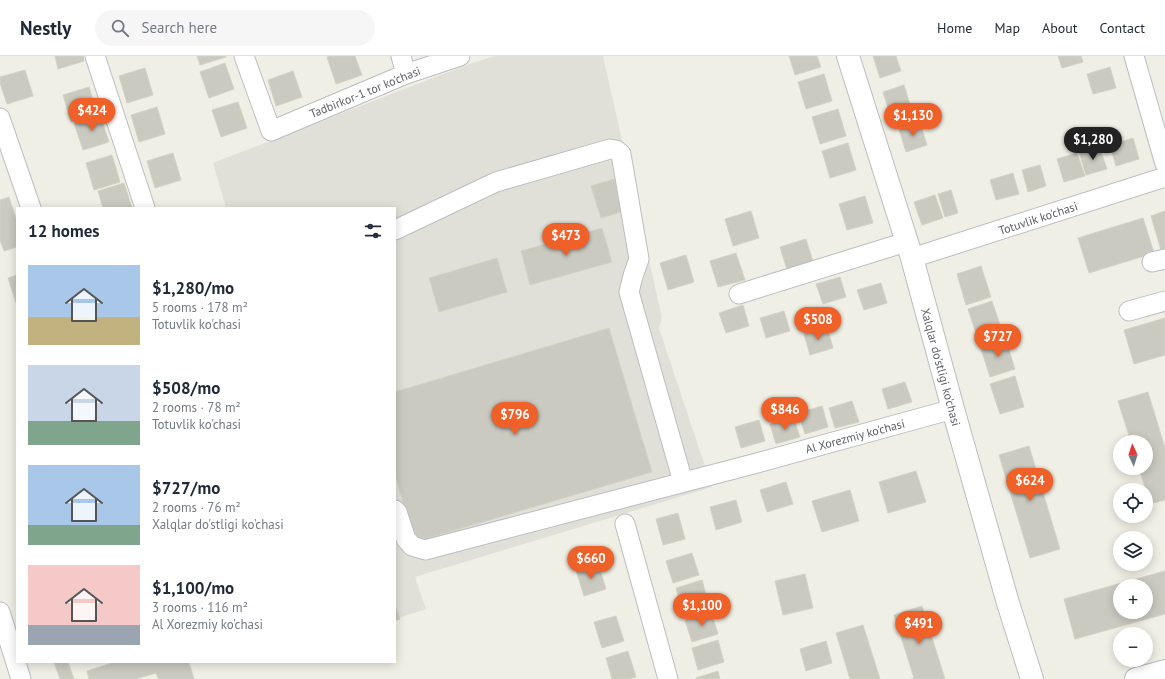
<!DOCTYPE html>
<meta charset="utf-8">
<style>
:root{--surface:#fff;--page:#f6f6f7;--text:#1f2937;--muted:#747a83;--line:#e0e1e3;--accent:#f0612a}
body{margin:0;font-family:"PT Sans",sans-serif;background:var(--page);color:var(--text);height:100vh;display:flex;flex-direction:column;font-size:15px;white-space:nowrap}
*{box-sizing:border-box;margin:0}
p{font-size:13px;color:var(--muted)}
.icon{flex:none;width:22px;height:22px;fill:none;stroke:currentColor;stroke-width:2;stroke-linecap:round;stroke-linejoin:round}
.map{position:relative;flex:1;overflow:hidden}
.drawer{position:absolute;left:16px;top:151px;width:380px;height:456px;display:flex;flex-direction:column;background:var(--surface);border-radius:0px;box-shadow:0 2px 10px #0003}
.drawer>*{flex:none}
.needle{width:26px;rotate:356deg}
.tools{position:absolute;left:1113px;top:379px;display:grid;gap:8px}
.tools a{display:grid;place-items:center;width:40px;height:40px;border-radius:50%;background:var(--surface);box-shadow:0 2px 10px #0003;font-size:20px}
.price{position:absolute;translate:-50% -34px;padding:0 9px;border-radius:14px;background:var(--accent);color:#fff;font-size:13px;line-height:26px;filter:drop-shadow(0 1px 2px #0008)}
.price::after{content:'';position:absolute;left:50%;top:24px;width:12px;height:9px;margin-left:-6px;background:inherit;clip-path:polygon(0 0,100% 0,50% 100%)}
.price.current{background:#222;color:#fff}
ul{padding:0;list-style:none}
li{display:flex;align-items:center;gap:12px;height:100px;padding:0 12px}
li span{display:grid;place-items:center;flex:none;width:112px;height:80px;border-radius:0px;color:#555}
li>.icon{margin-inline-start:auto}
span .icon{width:48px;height:48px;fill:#fffc;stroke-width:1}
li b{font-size:17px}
h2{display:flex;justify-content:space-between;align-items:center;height:48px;padding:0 12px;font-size:17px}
header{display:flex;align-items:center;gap:24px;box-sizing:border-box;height:56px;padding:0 20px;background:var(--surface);border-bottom:1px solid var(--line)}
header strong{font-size:19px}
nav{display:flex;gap:22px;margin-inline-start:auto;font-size:14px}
.search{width:280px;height:36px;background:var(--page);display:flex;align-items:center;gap:10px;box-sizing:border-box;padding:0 14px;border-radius:22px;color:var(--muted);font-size:15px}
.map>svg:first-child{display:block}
.industrial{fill:#e0e0d9}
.building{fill:#cacac1;stroke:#d5d2c3;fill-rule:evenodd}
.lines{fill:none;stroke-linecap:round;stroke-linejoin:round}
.street-casing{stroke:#bcbdc4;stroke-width:21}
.secondary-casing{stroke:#babcc3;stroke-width:24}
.street{stroke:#fff;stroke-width:19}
.secondary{stroke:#fff;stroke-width:22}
.labels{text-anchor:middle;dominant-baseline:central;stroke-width:3;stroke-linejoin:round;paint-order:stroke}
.street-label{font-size:12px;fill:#5c5f66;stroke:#fff}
</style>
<header>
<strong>Nestly</strong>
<div class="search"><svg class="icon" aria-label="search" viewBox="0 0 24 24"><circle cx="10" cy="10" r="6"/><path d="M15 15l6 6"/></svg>Search here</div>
<nav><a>Home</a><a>Map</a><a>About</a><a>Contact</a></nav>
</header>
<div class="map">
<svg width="1165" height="623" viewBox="0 0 1165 623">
<rect width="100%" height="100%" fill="#f0efe5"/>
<path class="industrial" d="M495 0H603L662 262 659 272 712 431 415 521 426 553 395 563V152H226L213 107 469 8Z"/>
<path class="building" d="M55 0H83L84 5 58 13Z
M197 0H226V1L200 9Z
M331 0H355L362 19 336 28 327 1Z
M789 0H817L821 11 795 19Z
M873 0H896L901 15 880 22Z
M1058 0H1081L1083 6 1062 12Z
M225 7 234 33 209 42 200 16Z
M1110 11 1116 32 1093 38 1087 18Z
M145 12 153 39 127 47 119 20Z
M25 14 33 40 7 48 0 27V21Z
M293 15 302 41 276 50 268 24Z
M824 18 832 45 806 53 798 26Z
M904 29 911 52 890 58 883 36Z
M89 31 97 58 71 66 63 39Z
M238 46 247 72 221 81 212 54Z
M157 51 165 78 139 86 131 59Z
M838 53 846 80 820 88 812 61Z
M100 59 109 86 83 94 74 67Z
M920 67 927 89 906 96 899 73Z
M1133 82 1139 103 1116 110 1110 89Z
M848 87 856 114 830 122 822 95Z
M1099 90 1107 113 1086 119 1079 96Z
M173 97 181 124 155 132 147 105Z
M1077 97 1085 120 1064 126 1057 103Z
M112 99 120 126 94 134 86 107Z
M1040 109 1046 130 1028 136 1022 114Z
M1013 117 1019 138 996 144 990 124Z
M614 123 624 155 601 162 591 130Z
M124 127 132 152H103L98 135Z
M951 134 958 157 945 161 938 138Z
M935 139 943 162 922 169 914 146Z
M865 140 873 167 847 174 839 148Z
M9 141 17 166V191L4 195 0 184V144Z
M751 155 759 182 733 190 725 163Z
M1165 155V193L1161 194 1151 160Z
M1143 162 1154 197 1089 217 1078 182Z
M602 172 612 206 530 229 521 195Z
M806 183 814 209 788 217 780 191Z
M736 197 745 224 718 231 710 205Z
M686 199 694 226 668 234 660 207Z
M497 202 507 236 439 256 429 222Z
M981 210 991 241 966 249 957 218Z
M17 219V247H16L8 222Z
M840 221 846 241 823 248 816 228Z
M881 227 887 247 864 254 857 234Z
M992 245 1002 275 978 283 968 253Z
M743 249 749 270 726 277 719 257Z
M784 255 790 275 766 282 760 262Z
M1165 262V299L1134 308 1124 274Z
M827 271 833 292 810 299 804 278Z
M609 272 652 416 415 486 395 419V336Z
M1005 282 1015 313 990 321 980 290Z
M1015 320 1024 351 1000 358 990 328Z
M905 326 912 346 888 353 882 333Z
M1148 336 1165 392V444L1150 448 1139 412H1146V386H1131L1118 345Z
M852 345 859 366 835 372 829 352Z
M822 350 828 371 805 378 798 357Z
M793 361 800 381 776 388 770 368Z
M759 364 765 385 741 392 735 371Z
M1029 390 1060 493 1030 502 999 399Z
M916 415 926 446 888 457 879 426Z
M786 426 793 448 767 456 760 434Z
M850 434 859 465 822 476 812 445Z
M736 444 742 466 716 474 710 451Z
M678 457 685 483 663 489 656 463Z
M692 497 699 519 673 527 666 505Z
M598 508 606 533 584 540 576 514Z
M1165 515V558L1075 583 1064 543ZM1120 530H1146V556H1120Z
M805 518 813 552 783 559 775 525Z
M702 524 708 546 682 554 676 532Z
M395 548 400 563 395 565Z
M922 550 945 623H911L914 622 894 559Z
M711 556 718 578 692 586 685 564Z
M616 560 624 585 602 592 594 566Z
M863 569 880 623H850L836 577Z
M718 584 724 606 698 614 692 592Z
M826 585 832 607 806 615 800 593Z
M628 595 636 621 629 623H612L606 602Z
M54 606H68L74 623H60Z
M115 606H189L194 623H159L158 622 156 617 136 623H89L87 615Z
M718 615 720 623H696V622Z"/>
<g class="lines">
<defs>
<path id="street" d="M95 0 145 152
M244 0 271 75 406 18 460 0
M401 0 406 18
M1134 0 1165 108
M0 62 31 152
M395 174 496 126 610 93 616 94 621 98 639 203 633 220 629 236 683 426
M912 202 1165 121
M1152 206 1165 203
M739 238 906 186
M1129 255 1165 245
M395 454 397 456 406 483 412 490 425 494 757 407 953 353
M625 468 668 623
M0 556 21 623"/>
<path id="secondary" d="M848 0 912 202 953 353 1008 547 1032 623
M1136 623 1165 615"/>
</defs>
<use href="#street" class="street-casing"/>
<use href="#secondary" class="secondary-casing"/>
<use href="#street" class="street"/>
<use href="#secondary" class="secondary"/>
</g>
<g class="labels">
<g class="street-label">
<text transform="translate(365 36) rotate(-22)">Tadbirkor-1 tor ko'chasi</text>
<text transform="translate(1038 162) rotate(-18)">Totuvlik ko'chasi</text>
<text transform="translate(941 311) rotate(75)">Xalqlar do'stligi ko'chasi</text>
<text transform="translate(855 380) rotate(-15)">Al Xorezmiy ko'chasi</text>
</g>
</g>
</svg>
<div class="tools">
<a><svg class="needle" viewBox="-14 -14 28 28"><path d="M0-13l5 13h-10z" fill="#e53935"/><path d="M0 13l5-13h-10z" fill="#747a83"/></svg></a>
<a><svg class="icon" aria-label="locate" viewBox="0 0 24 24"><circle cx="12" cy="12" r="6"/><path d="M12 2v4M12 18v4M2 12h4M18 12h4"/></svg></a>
<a><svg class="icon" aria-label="layers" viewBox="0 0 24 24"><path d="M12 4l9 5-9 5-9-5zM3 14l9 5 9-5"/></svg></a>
<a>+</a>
<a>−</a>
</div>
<b class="price" style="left:92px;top:76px">$424</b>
<b class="price" style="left:913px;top:81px">$1,130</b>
<b class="price current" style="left:1093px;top:105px">$1,280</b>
<b class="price" style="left:566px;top:201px">$473</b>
<b class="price" style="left:818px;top:285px">$508</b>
<b class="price" style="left:998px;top:302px">$727</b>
<b class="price" style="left:785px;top:375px">$846</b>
<b class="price" style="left:515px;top:380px">$796</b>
<b class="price" style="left:1030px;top:446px">$624</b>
<b class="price" style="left:591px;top:524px">$660</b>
<b class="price" style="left:702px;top:571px">$1,100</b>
<b class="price" style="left:919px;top:589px">$491</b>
<section class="drawer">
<h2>12 homes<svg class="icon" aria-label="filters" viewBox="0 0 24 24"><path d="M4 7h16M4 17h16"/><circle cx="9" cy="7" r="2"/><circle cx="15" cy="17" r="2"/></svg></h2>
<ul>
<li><span style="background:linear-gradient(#a9c7e8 65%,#c2b280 0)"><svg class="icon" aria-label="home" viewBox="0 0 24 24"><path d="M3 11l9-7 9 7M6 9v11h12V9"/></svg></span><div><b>$1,280/mo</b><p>5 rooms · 178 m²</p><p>Totuvlik ko'chasi</p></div></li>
<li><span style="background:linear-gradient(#c9d6e8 70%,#7fa58c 0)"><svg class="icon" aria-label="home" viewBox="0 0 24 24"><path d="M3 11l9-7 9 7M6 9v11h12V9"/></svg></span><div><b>$508/mo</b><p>2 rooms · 78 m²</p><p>Totuvlik ko'chasi</p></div></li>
<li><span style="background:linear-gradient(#a9c7e8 75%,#7fa58c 0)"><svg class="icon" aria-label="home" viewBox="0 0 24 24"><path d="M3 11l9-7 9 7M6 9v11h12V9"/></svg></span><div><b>$727/mo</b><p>2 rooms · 76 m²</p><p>Xalqlar do'stligi ko'chasi</p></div></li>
<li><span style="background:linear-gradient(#f6c9c9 75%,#9aa5b1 0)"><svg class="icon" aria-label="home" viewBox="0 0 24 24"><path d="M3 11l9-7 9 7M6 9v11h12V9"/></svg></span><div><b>$1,100/mo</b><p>3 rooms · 116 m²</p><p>Al Xorezmiy ko'chasi</p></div></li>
</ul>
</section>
</div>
